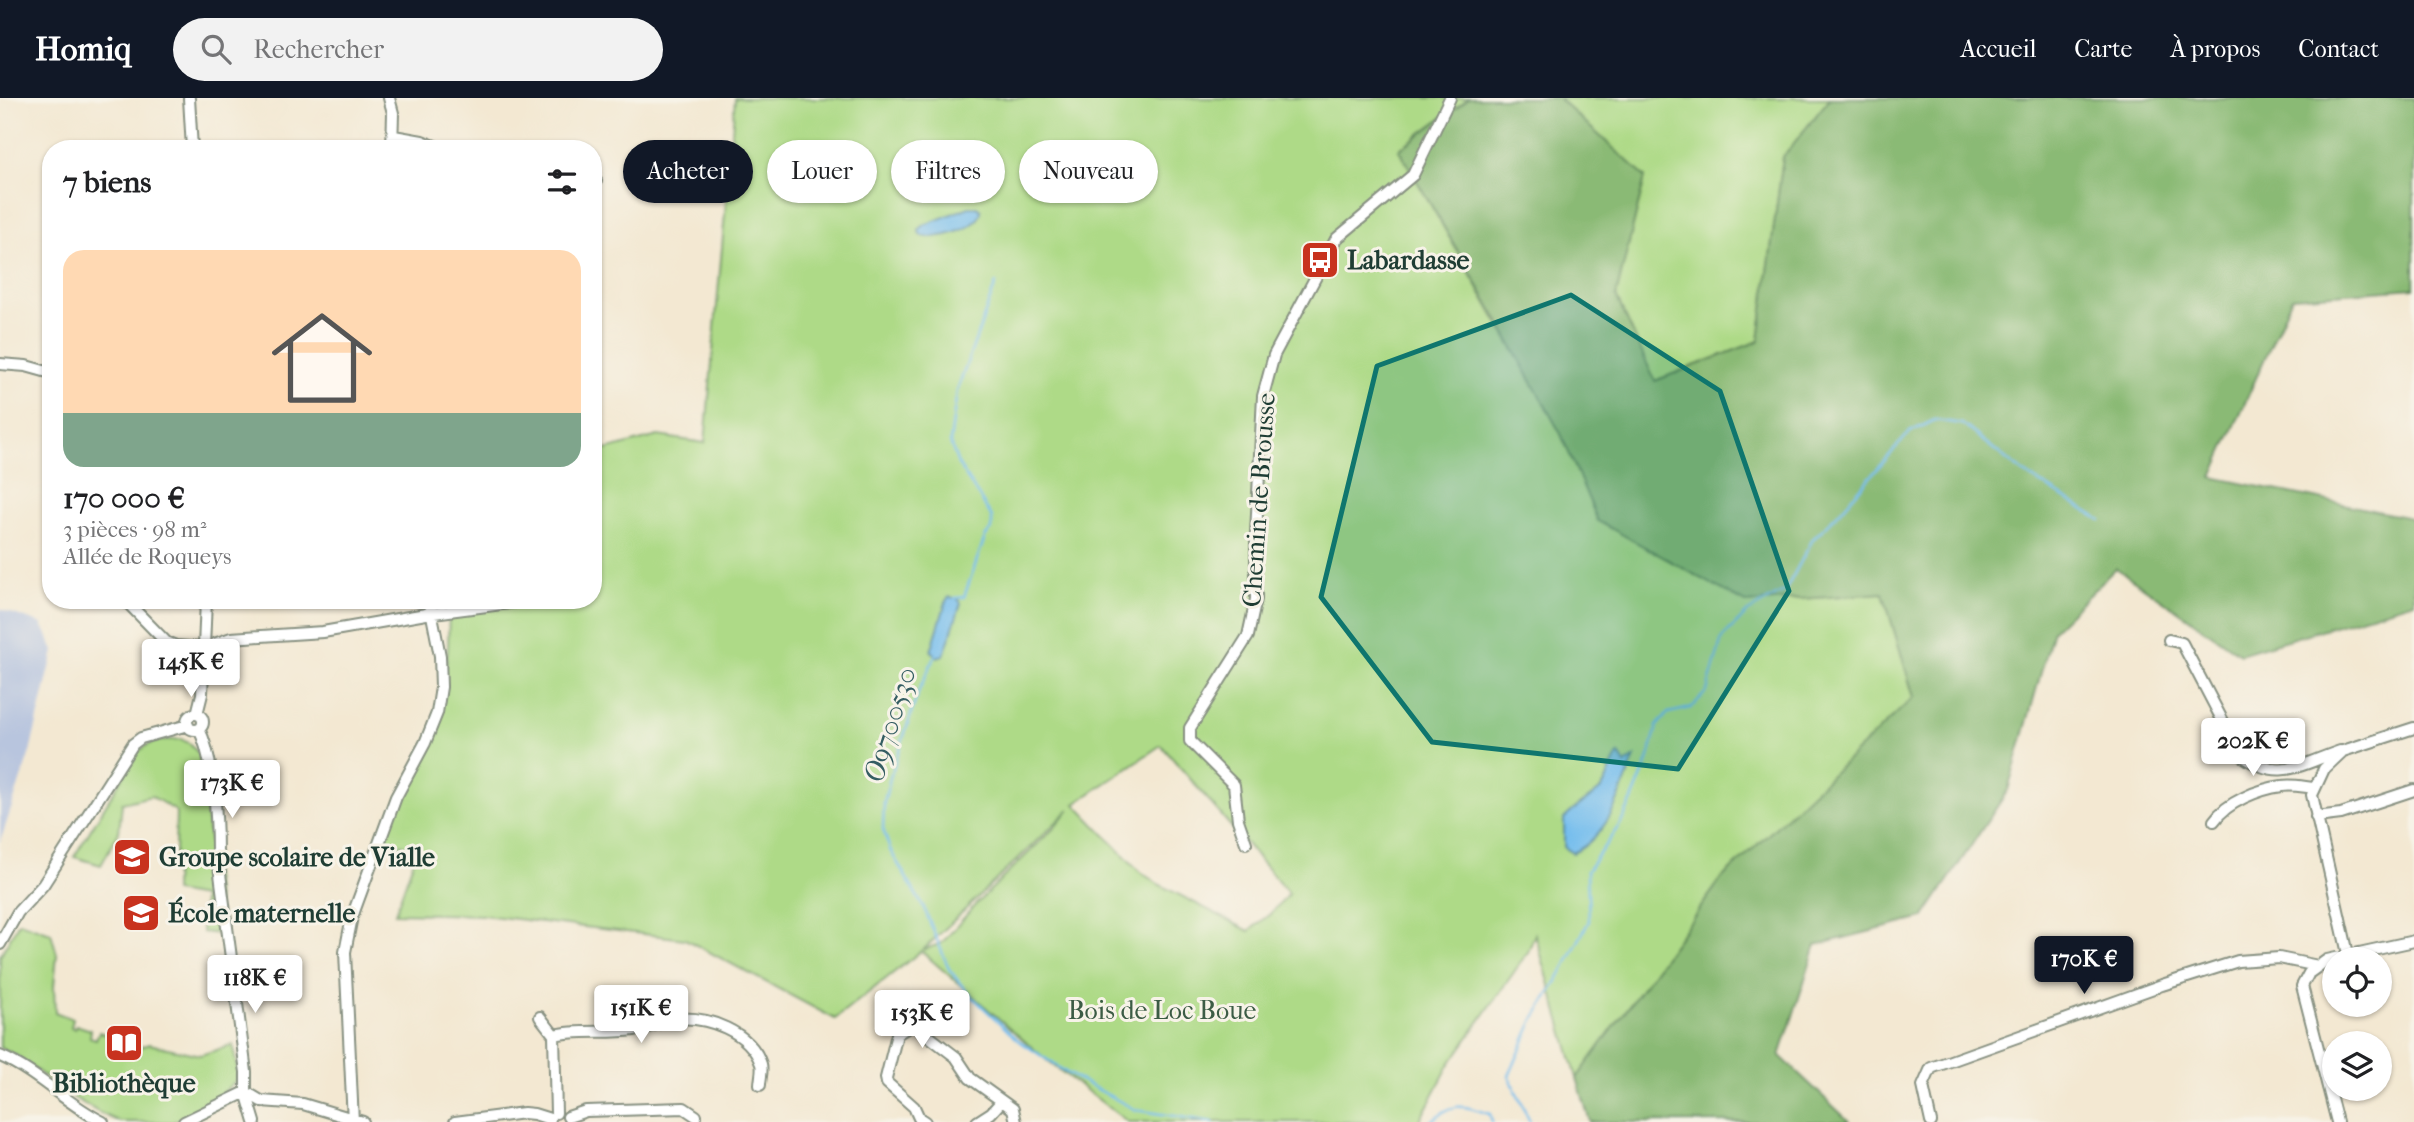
<!DOCTYPE html>
<html lang="fr">
<meta charset="utf-8">
<style>
:root{--surface:#fff;--page:#f2f2f2;--text:#202124;--muted:#757577;--line:#e0e0e0;--accent:#111827}
body{margin:0;font-family:"IM FELL French Canon",serif;background:var(--page);color:var(--text);height:100vh;display:flex;flex-direction:column;font-size:26px;white-space:nowrap}
*{box-sizing:border-box;margin:0}
p{font-size:23px;color:var(--muted)}
.icon{flex:none;width:38px;height:38px;fill:none;stroke:currentColor;stroke-width:2;stroke-linecap:round;stroke-linejoin:round}
.map{position:relative;flex:1;overflow:hidden}
.details{position:absolute;left:42px;top:42px;width:560px;height:469px;display:flex;flex-direction:column;background:var(--surface);border-radius:28px;box-shadow:0 2px 5px #0004}
.details>*{flex:none}
.hud{position:absolute;left:623px;top:42px;width:665px;height:63px;display:flex;gap:14px}
.tools{position:absolute;left:2322px;top:849px;display:grid;gap:14px}
.tools a{display:grid;place-items:center;width:70px;height:70px;border-radius:50%;background:var(--surface);box-shadow:0 2px 5px #0004;font-size:35px}
.price{position:absolute;translate:-50% -60px;padding:0 16px;border-radius:7px;background:#fff;color:#222;font-size:23px;line-height:46px;filter:drop-shadow(0 2px 4px #0008)}
.price::after{content:'';position:absolute;left:50%;top:42px;width:21px;height:16px;margin-left:-10px;background:inherit;clip-path:polygon(0 0,100% 0,50% 100%)}
.price.active{background:var(--accent);color:#fff}
ul{padding:0;list-style:none}
li{display:grid;align-content:center;gap:14px;height:371px;padding:0 21px}
li+li{border-top:2px solid var(--line)}
li span{display:grid;place-items:center;height:217px;border-radius:21px;color:#555}
li>.icon{margin-inline-start:auto}
span .icon{width:126px;height:126px;fill:#fffc;stroke-width:1}
li b{font-size:30px}
h2{display:flex;justify-content:space-between;align-items:center;height:84px;padding:0 21px;font-size:30px}
.tag{padding:0 24px;border-radius:32px;background:var(--surface);box-shadow:0 2px 5px #0004;font-size:24px;line-height:63px}
.tag.active{background:var(--accent);color:#fff}
header{display:flex;align-items:center;gap:42px;box-sizing:border-box;height:98px;padding:0 35px;background:var(--accent);color:#fff}
header strong{font-size:33px}
nav{display:flex;gap:38px;margin-inline-start:auto;font-size:24px}
.search{width:490px;height:63px;background:var(--page);display:flex;align-items:center;gap:18px;box-sizing:border-box;padding:0 24px;border-radius:38px;color:var(--muted);font-size:26px}
.map>svg:first-child{display:block}
.industrial{fill:#b8c5de}
.green{fill:#aeda87;stroke:#668c5e;stroke-width:2;fill-rule:evenodd}
.forest{fill:#8aba74;stroke:#547c54;stroke-width:2}
.water{fill:#74bded;stroke:#4a7d90;stroke-width:2}
.lines{fill:none;stroke-linecap:round;stroke-linejoin:round}
.stream{stroke:#74bded;stroke-width:2.5}
.minor-casing{stroke:#899283;stroke-width:14}
.minor{stroke:#fff;stroke-width:10}
.marked{fill:#0f766e;fill-opacity:0.2;stroke:#0f766e;stroke-width:5;stroke-linejoin:round}
.labels{text-anchor:middle;dominant-baseline:central;stroke-width:6;stroke-linejoin:round;paint-order:stroke}
.poi-label{font-size:26px;font-weight:bold;fill:#1f3d34;stroke:#f7f3e8;text-anchor:start}
.street-label{font-size:26px;fill:#1f3d34;stroke:#f7f3e8}
.park-label{font-size:26px;fill:#3c5c45;stroke:#f7f3e8}
.water-label{font-size:28px;font-style:italic;fill:#345d62;stroke:#f7f3e8}
</style>
<header>
<strong>Homiq</strong>
<div class="search"><svg class="icon" aria-label="search" viewBox="0 0 24 24"><circle cx="10" cy="10" r="6"/><path d="M15 15l6 6"/></svg>Rechercher</div>
<nav><a>Accueil</a><a>Carte</a><a>À propos</a><a>Contact</a></nav>
</header>
<div class="map">
<svg width="2414" height="1024" viewBox="0 0 2414 1024">
<rect width="100%" height="100%" fill="#f7f3e8"/>
<filter id="ink" filterUnits="userSpaceOnUse"><feTurbulence type="fractalNoise" baseFrequency=".0143" numOctaves="2"/><feDisplacementMap in="SourceGraphic" scale="14" xChannelSelector="R" yChannelSelector="G"/><feConvolveMatrix kernelMatrix="1 2 1 2 8 2 1 2 1" color-interpolation-filters="sRGB"/></filter>
<filter id="wash" filterUnits="userSpaceOnUse"><feTurbulence type="fractalNoise" baseFrequency=".00686" numOctaves="4" result="noise"/><feDisplacementMap in="SourceGraphic" scale="28" xChannelSelector="R" yChannelSelector="G"/><feGaussianBlur stdDeviation="1.57" result="paint"/><feColorMatrix in="noise" values="0 0 0 0 0 0 0 0 0 0 0 0 0 0 0 0 0 1.4 0 .05"/><feComposite in="paint" operator="in"/></filter>
<g filter="url(#wash)">
<rect width="100%" height="100%" fill="#f3e8d2"/>
<path class="industrial" d="M0 511 42 526 54 553 30 654 0 744Z"/>
<path class="green" d="M735 0H1469L1399 51 1561 336 1598 423 1746 505 1883 495 1914 600 1722 780 1577 980 1535 836 1528 854 1449 967 1419 1024H1128L1050 965 921 853 835 921 685 841 483 817 395 815 418 750 384 744 399 701 439 626 448 549 449 513 521 502H593V363L602 360V353L658 338 705 345ZM1161 647 1289 796 1270 816 1249 833 1158 786 1139 773 1075 706ZM1070 711 1054 730 976 806 942 845 923 852Z
M1558 0H1830L1783 59 1759 243 1654 283 1616 198 1645 79Z
M181 641 190 646 199 656 221 836 202 834 203 799 174 794 176 713 151 698 122 705 119 734 101 767 74 759 138 654C150 642 165 642 181 641Z
M19 824 51 835 57 856 54 888 55 914 73 921 71 929 75 931 76 927 91 932 90 939 96 941 99 934 114 939 113 942 137 950 149 946 200 957 233 947 238 975 236 983 206 1009 173 1024H120L100 1015 71 998 14 956 0 950V858Z"/>
<path class="forest" d="M1469 0H1558L1645 79 1616 198 1655 283 1759 243 1783 59 1830 0H2414V190L2292 199 2212 379 2411 420 2414 427V504L2240 556 2116 470 2053 532 2008 692 1923 820 1816 847 1780 958 1850 1024H1590L1577 980 1722 780 1914 599 1883 495 1746 505 1598 423 1561 336 1498 222 1399 52Z"/>
<path class="water" d="M969 109H977L981 112C982 131 934 144 920 137L919 132 924 127Z
M950 499 958 501 961 505 944 557 937 559 931 553 947 501Z
M1619 656 1625 666 1635 659C1621 694 1609 738 1573 755L1564 749V721C1577 707 1587 703 1600 692 1609 683 1610 666 1619 656Z"/>
<g class="lines">
<path class="stream" d="M954 503 955 500 964 499 985 439 992 431V419L958 366 950 344 957 293 996 185
M936 556 919 592 890 680 884 704 883 731 890 752 924 810 949 871 967 894 1018 942 1067 975 1136 1012 1213 1024
M1430 1024C1454 1003 1461 1007 1490 1016L1492 1024
M1530 1024 1509 978 1534 921 1560 878 1589 823 1587 773 1621 725 1632 702 1648 663 1657 628 1668 615 1691 610 1707 593 1722 540 1748 514 1785 493 1813 441 1835 419 1910 334 1935 322 1962 326 2024 375 2101 422"/>
</g>
</g>
<g filter="url(#ink)">
<g class="lines">
<defs>
<path id="minor" d="M189 0 192 51
M389 0 393 15 392 51
M394 38 422 43 442 51
M593 82 596 83
M0 266 26 268 51 275
M125 502 166 544 176 548 203 550 231 540 323 534 426 516 532 502
M2169 542 2182 545 2240 656C2278 685 2299 667 2340 653
M187 624a8 8 0 1 1 16 0a8 8 0 1 1-16 0Z
M197 616 202 596 206 502
M199 631C214 661 217 719 217 753L246 974V994L255 1024
M2316 719 2341 716 2414 692
M2214 723C2227 704 2259 691 2282 688 2292 686 2304 689 2315 690
M1246 745 1238 722 1234 687 1190 643V630L1248 538 1256 501V435L1263 298 1274 257 1336 141 1413 77 1450 0
M0 846 18 814 43 787 133 646 141 640 188 627
M2348 856 2312 697 2324 671 2343 653 2414 630
M540 919 554 937
M0 958C38 974 66 1006 103 1024
M246 994 261 1003 303 1006 363 1024
M556 1015 554 937C580 931 607 936 634 932 648 930 662 923 676 921 707 918 750 933 761 966 763 972 760 981 760 987
M568 1019 586 1013 684 1010 696 1018
M184 1024 246 994
M353 1024 345 854 352 819 396 699 425 645 437 615 441 589 440 558 429 502
M455 1024 524 1015 534 1016 550 1021
M925 1024 919 1020 914 1009 887 985 886 980 897 936 908 929 914 927 956 959 970 980 1013 1011 1016 1024
M977 1024 991 1015 1001 1004
M1931 1024 1923 988 1931 970 2162 887 2238 863 2279 860 2318 868
M2337 1024 2302 888 2309 875 2327 862 2414 843"/>
</defs>
<use href="#minor" class="minor-casing"/>
<use href="#minor" class="minor"/>
</g>
</g>
<path class="marked" d="M1571 197 1720 293 1789 493 1678 671 1432 644 1321 499 1377 268Z"/>
<defs>
<symbol id="bus-square" viewBox="-11 -11 22 22"><rect x="-9" y="-9" width="18" height="18" rx="4" fill="#c8321e" stroke="#f7f3e8"/><path d="M-5-6H5V4H4V6H2V4H-2V6H-4V4H-5ZM-3.5-4V0h7V-4ZM-3.5 1.2v1.5H-2V1.2ZM2 1.2v1.5H3.5V1.2Z" fill="#fff"/></symbol>
<symbol id="school-square" viewBox="-11 -11 22 22"><rect x="-9" y="-9" width="18" height="18" rx="4" fill="#c8321e" stroke="#f7f3e8"/><path d="M0-5L7-2L0 1L-7-2ZM-4 1L0 2.5L4 1V4Q0 6-4 4Z" fill="#fff"/></symbol>
<symbol id="library-square" viewBox="-11 -11 22 22"><rect x="-9" y="-9" width="18" height="18" rx="4" fill="#c8321e" stroke="#f7f3e8"/><path d="M-6-4Q-3-5.5-.7-3.5V5Q-3 3-6 4ZM6-4Q3-5.5 .7-3.5V5Q3 3 6 4Z" fill="#fff"/></symbol>
</defs>
<g fill-rule="evenodd">
<use href="#bus-square" x="1298" y="140" width="44" height="44"/>
<use href="#school-square" x="110" y="737" width="44" height="44"/>
<use href="#school-square" x="119" y="793" width="44" height="44"/>
<use href="#library-square" x="102" y="923" width="44" height="44"/>
</g>
<g class="labels">
<g class="poi-label">
<text x="1347" y="162">Labardasse</text>
<text x="159" y="759">Groupe scolaire de Vialle</text>
<text x="168" y="815">École maternelle</text>
<text x="124" y="985" text-anchor="middle">Bibliothèque</text>
</g>
<g class="street-label">
<text transform="translate(1259 402) rotate(-86)">Chemin de Brousse</text>
</g>
<g class="park-label">
<text x="1162" y="912">Bois de Loc Boue</text>
</g>
<g class="water-label">
<text transform="translate(890 627) rotate(-73)">O9700530</text>
</g>
</g>
</svg>
<div class="tools">
<a><svg class="icon" aria-label="locate" viewBox="0 0 24 24"><circle cx="12" cy="12" r="6"/><path d="M12 2v4M12 18v4M2 12h4M18 12h4"/></svg></a>
<a><svg class="icon" aria-label="layers" viewBox="0 0 24 24"><path d="M12 4l9 5-9 5-9-5zM3 14l9 5 9-5"/></svg></a>
</div>
<b class="price" style="left:191px;top:601px">145K €</b>
<b class="price" style="left:2253px;top:680px">202K €</b>
<b class="price" style="left:232px;top:722px">173K €</b>
<b class="price active" style="left:2084px;top:898px">170K €</b>
<b class="price" style="left:255px;top:917px">118K €</b>
<b class="price" style="left:641px;top:947px">151K €</b>
<b class="price" style="left:922px;top:952px">153K €</b>
<div class="hud">
<a class="tag active">Acheter</a>
<a class="tag">Louer</a>
<a class="tag">Filtres</a>
<a class="tag">Nouveau</a>
</div>
<section class="details">
<h2>7 biens<svg class="icon" aria-label="filters" viewBox="0 0 24 24"><path d="M4 7h16M4 17h16"/><circle cx="9" cy="7" r="2"/><circle cx="15" cy="17" r="2"/></svg></h2>
<ul>
<li><span style="background:linear-gradient(#ffd9b3 75%,#7fa58c 0)"><svg class="icon" aria-label="home" viewBox="0 0 24 24"><path d="M3 11l9-7 9 7M6 9v11h12V9"/></svg></span><div><b>170 000 €</b><p>3 pièces · 98 m²</p><p>Allée de Roqueys</p></div></li>
</ul>
</section>
</div>
